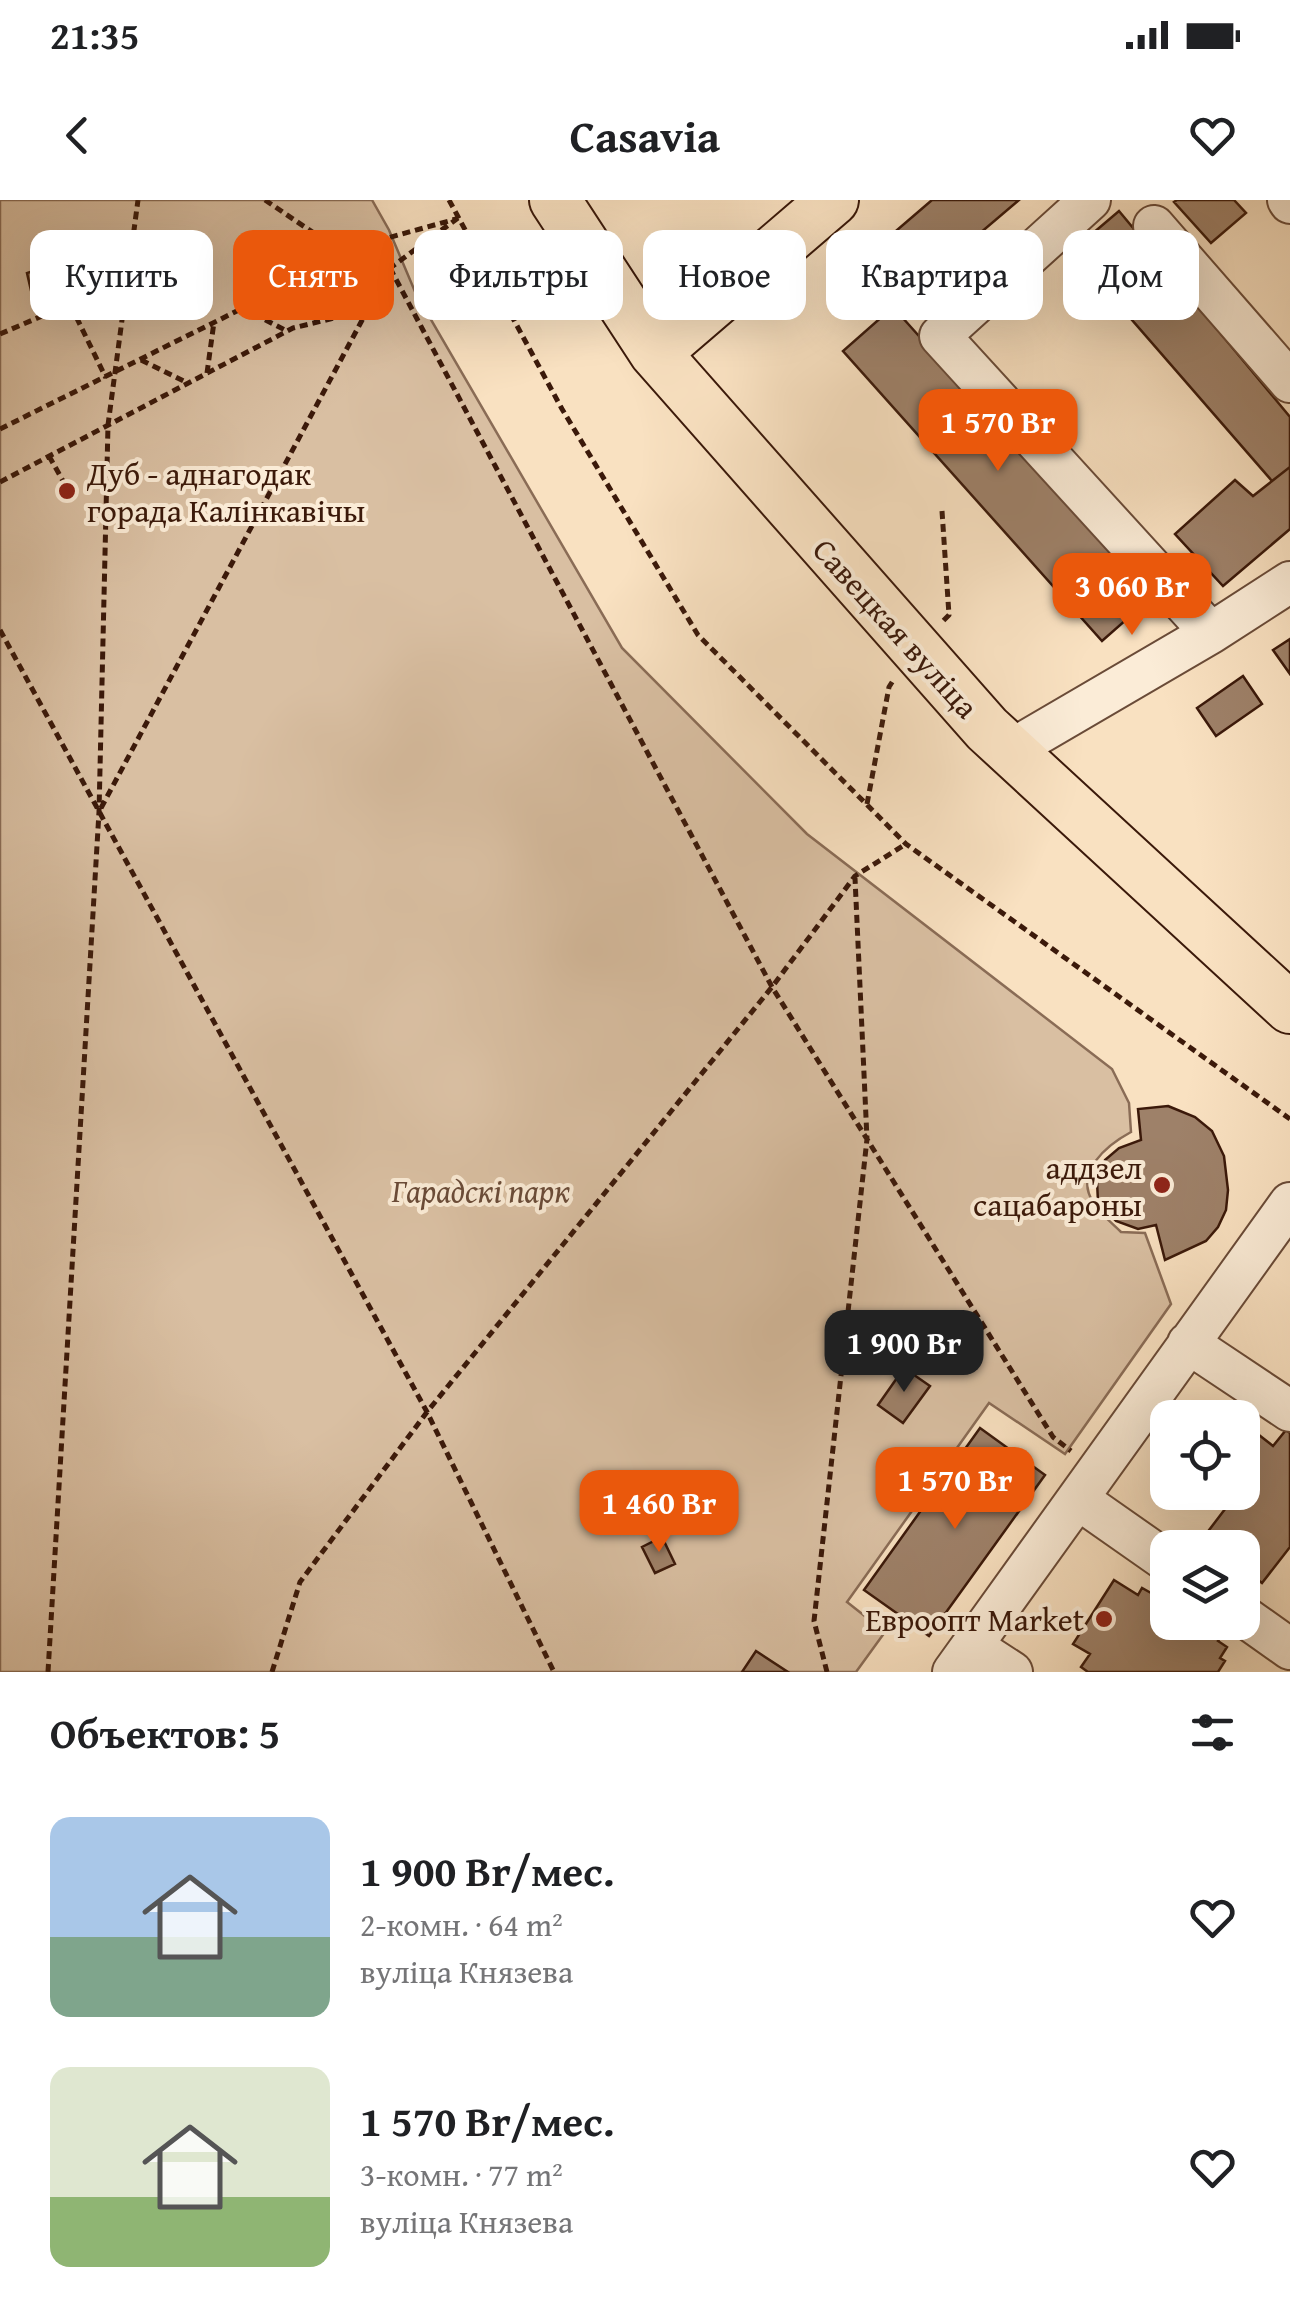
<!DOCTYPE html>
<html lang="ru">
<meta charset="utf-8">
<style>
:root{--surface:#fff;--page:#f6f6f6;--text:#202124;--muted:#757577;--accent:#ea580c}
body{margin:0;font-family:"Gentium Book Plus",serif;background:var(--page);color:var(--text);height:100vh;display:flex;flex-direction:column;font-size:38px;white-space:nowrap}
*{box-sizing:border-box;margin:0}
p{font-size:32px;color:var(--muted)}
.icon{flex:none;width:55px;height:55px;fill:none;stroke:currentColor;stroke-width:2;stroke-linecap:round;stroke-linejoin:round}
.map{position:relative;height:1472px;overflow:hidden}
.panel{display:flex;flex-direction:column;background:var(--surface);flex:1}
.panel>*{flex:none}
.hud{position:absolute;left:30px;top:30px;width:1230px;height:90px;display:flex;gap:20px}
.fabs{position:absolute;left:1150px;top:1200px;display:grid;gap:20px}
.fabs a{display:grid;place-items:center;width:110px;height:110px;border-radius:20px;background:var(--surface);box-shadow:0 10px 40px #0002;font-size:50px}
.price{position:absolute;translate:-50% -85px;padding:0 22px;border-radius:20px;background:var(--accent);color:#fff;font-size:32px;line-height:65px;filter:drop-shadow(0 2px 5px #0008)}
.price::after{content:'';position:absolute;left:50%;top:60px;width:30px;height:22px;margin-left:-15px;background:inherit;clip-path:polygon(0 0,100% 0,50% 100%)}
.price.on{background:#222;color:#fff}
ul{padding:0;list-style:none}
li{display:flex;align-items:center;gap:30px;height:250px;padding:0 50px}
li span{display:grid;place-items:center;flex:none;width:280px;height:200px;border-radius:20px;color:#555}
li>.icon{margin-inline-start:auto}
span .icon{width:120px;height:120px;fill:#fffc;stroke-width:1}
li b{font-size:42px}
h2{display:flex;justify-content:space-between;align-items:center;height:120px;padding:0 50px;font-size:42px}
.chip{padding:0 35px;border-radius:20px;background:var(--surface);box-shadow:0 10px 40px #0002;font-size:35px;line-height:90px}
.chip.on{background:var(--accent);color:#fff}
.status{display:flex;justify-content:space-between;align-items:center;height:70px;padding:0 50px;background:var(--surface);direction:ltr}
.status svg{height:28px;fill:currentColor}
header{display:flex;justify-content:space-between;align-items:center;height:130px;padding:0 50px;background:var(--surface);font-size:45px;font-weight:700}
.map>svg:first-child{display:block}
.green{fill:#d9bfa2;stroke:#8a6c56;stroke-width:2.5}
.building{fill:#9e8169;stroke:#3b190a;stroke-width:2.5}
.lines{fill:none;stroke-linecap:round;stroke-linejoin:round}
.minor-casing{stroke:#6a4b38;stroke-width:44}
.major-casing{stroke:#3b190a;stroke-width:54}
.path{stroke:#3b190a;stroke-width:5;stroke-dasharray:8 5;stroke-linecap:butt}
.minor{stroke:#fbecd7;stroke-width:40}
.major{stroke:#f9e1c1;stroke-width:50}
.poi-dot{fill:#8f2418;stroke:#fbecd7;stroke-width:4}
.labels{text-anchor:middle;dominant-baseline:central;stroke-width:8;stroke-linejoin:round;paint-order:stroke}
.poi-label{font-size:32px;fill:#3b190a;stroke:#fbecd7;text-anchor:end}
.street-label{font-size:32px;fill:#3b190a;stroke:#fbecd7}
.park-label{font-size:32px;font-style:italic;fill:#6a4b38;stroke:#fbecd7}
</style>
<div class="status"><b>21:35</b><svg viewBox="0 0 49 12"><path d="M0 12V9h3v3zM5 12V6h3v6zM10 12V3h3v9zM15 12V0h3v12zM26 1h20v11H26zM47 4h2v5h-2z"/></svg></div>
<header><svg class="icon" aria-label="back" viewBox="0 0 24 24"><path d="M15 5l-7 7 7 7"/></svg>Casavia<svg class="icon" aria-label="heart" viewBox="0 0 24 24"><path d="M12 20l-8-8c-3-5 5-10 8-4 3-6 11-1 8 4z"/></svg></header>
<div class="map">
<svg width="1290" height="1472" viewBox="0 0 1290 1472">
<rect width="100%" height="100%" fill="#f9e1c1"/>
<filter id="stains"><feTurbulence type="fractalNoise" baseFrequency=".002" numOctaves="4"/><feColorMatrix values="0 0 0 0 .2 0 0 0 0 .09 0 0 0 0 .02 0 0 0 .5 -.17"/></filter>
<radialGradient id="worn" r=".72"><stop offset=".6" stop-color="#630" stop-opacity="0"/><stop offset="1" stop-color="#630" stop-opacity=".3"/></radialGradient>
<path class="green" d="M0 0H372L389 30 416 94 622 448 807 634 1112 869 1129 903 1131 932C1107 945 1074 972 1093 1002 1099 1013 1112 1023 1121 1032L1145 1033 1171 1104 1065 1254 989 1203 847 1402 885 1432 856 1472H0Z"/>
<path class="building" d="M932 0H1019L893 107 854 67Z
M1177 0H1234L1246 13 1211 43 1174 2Z
M1119 11 1290 217V267L1272 281 1072 51Z
M45 67 54 89 38 95 42 105 35 108 27 73Z
M893 107 1152 397 1102 441 843 151Z
M1290 267V329L1223 386 1175 334 1235 280 1253 296Z
M1290 439V474L1273 450Z
M1243 476 1262 504 1216 536 1197 508Z
M1168 906 1195 917 1212 931 1224 956 1228 990 1226 1010 1218 1027 1206 1041 1165 1060 1156 1025 1138 1029 1116 1021 1098 1002 1097 981 1105 960 1119 948 1141 940 1138 909Z
M904 1168 930 1186 903 1223 878 1205Z
M980 1228 1045 1275 929 1436 864 1390Z
M1286 1230 1290 1233V1347L1262 1383 1242 1368V1348H1216L1203 1338 1238 1292H1242V1256L1259 1235 1273 1246Z
M662 1337 675 1364 655 1373 642 1347Z
M1114 1380 1138 1395 1142 1388 1151 1393 1157 1385 1168 1392V1422H1216L1226 1429 1218 1441 1227 1447 1220 1458 1225 1461 1218 1472H1088L1081 1467 1090 1454 1073 1444Z
M756 1451 788 1472H742Z"/>
<g class="lines">
<defs>
<path id="minor" d="M1090 0 940 136 1211 433
M1288 0 1290 3
M1154 26 1290 182
M1009 551 1211 433 1290 382
M1188 1143 1290 1211
M1078 1299 1168 1362
M1242 1415 1290 1449
M972 1446 1012 1472
M953 1472 1290 1003"/>
<path id="major" d="M555 0 655 153 987 529 1290 808
M655 153 833 0"/>
</defs>
<use href="#minor" class="minor-casing"/>
<use href="#major" class="major-casing"/>
<path class="path" d="M265 0 327 42
M449 0 562 209 698 435 906 644 1290 919
M390 68 772 787 1053 1237 1071 1251
M293 70 317 122
M242 108 287 131
M0 134 70 104 106 178
M141 160 188 183
M207 173 214 122
M0 229 249 105 327 42H373L456 19
M49 256 63 281
M0 282 293 128 367 110
M942 311 949 415 943 421
M0 430 427 1212 554 1472
M867 604 889 487 894 479
M101 608 390 68 458 18
M48 1472 99 612 108 225 138 0
M272 1472 300 1382 427 1212 772 787 855 676 906 644
M827 1472 814 1421 867 939 855 678"/>
<use href="#minor" class="minor"/>
<use href="#major" class="major"/>
</g>
<g class="poi-dot">
<circle cx="67" cy="291" r="10"/>
<circle cx="1162" cy="985" r="10"/>
<circle cx="1104" cy="1419" r="10"/>
</g>
<g class="labels">
<g class="poi-label">
<text x="87" y="273" text-anchor="start">Дуб - аднагодак<tspan x="87" dy="37">горада Калінкавічы</tspan></text>
<text x="1142" y="967">аддзел<tspan x="1142" dy="37">сацабароны</tspan></text>
<text x="1084" y="1419">Евроопт Market</text>
</g>
<g class="street-label">
<text transform="translate(896 428) rotate(48)">Савецкая вуліца</text>
</g>
<g class="park-label">
<text x="481" y="990">Гарадскі парк</text>
</g>
</g>
<rect width="100%" height="100%" filter="url(#stains)"/>
<rect width="100%" height="100%" fill="url(#worn)"/>
</svg>
<div class="fabs">
<a><svg class="icon" aria-label="locate" viewBox="0 0 24 24"><circle cx="12" cy="12" r="6"/><path d="M12 2v4M12 18v4M2 12h4M18 12h4"/></svg></a>
<a><svg class="icon" aria-label="layers" viewBox="0 0 24 24"><path d="M12 4l9 5-9 5-9-5zM3 14l9 5 9-5"/></svg></a>
</div>
<b class="price" style="left:998px;top:274px">1 570 Br</b>
<b class="price" style="left:1132px;top:438px">3 060 Br</b>
<b class="price on" style="left:904px;top:1195px">1 900 Br</b>
<b class="price" style="left:955px;top:1332px">1 570 Br</b>
<b class="price" style="left:659px;top:1355px">1 460 Br</b>
<div class="hud">
<a class="chip">Купить</a>
<a class="chip on">Снять</a>
<a class="chip">Фильтры</a>
<a class="chip">Новое</a>
<a class="chip">Квартира</a>
<a class="chip">Дом</a>
</div>
</div>
<section class="panel">
<h2>Объектов: 5<svg class="icon" aria-label="filters" viewBox="0 0 24 24"><path d="M4 7h16M4 17h16"/><circle cx="9" cy="7" r="2"/><circle cx="15" cy="17" r="2"/></svg></h2>
<ul>
<li><span style="background:linear-gradient(#a9c7e8 60%,#7fa58c 0)"><svg class="icon" aria-label="home" viewBox="0 0 24 24"><path d="M3 11l9-7 9 7M6 9v11h12V9"/></svg></span><div><b>1 900 Br/мес.</b><p>2-комн. · 64 m²</p><p>вуліца Князева</p></div><svg class="icon" aria-label="heart" viewBox="0 0 24 24"><path d="M12 20l-8-8c-3-5 5-10 8-4 3-6 11-1 8 4z"/></svg></li>
<li><span style="background:linear-gradient(#dfe7d0 65%,#8fb573 0)"><svg class="icon" aria-label="home" viewBox="0 0 24 24"><path d="M3 11l9-7 9 7M6 9v11h12V9"/></svg></span><div><b>1 570 Br/мес.</b><p>3-комн. · 77 m²</p><p>вуліца Князева</p></div><svg class="icon" aria-label="heart" viewBox="0 0 24 24"><path d="M12 20l-8-8c-3-5 5-10 8-4 3-6 11-1 8 4z"/></svg></li>
</ul>
</section>
